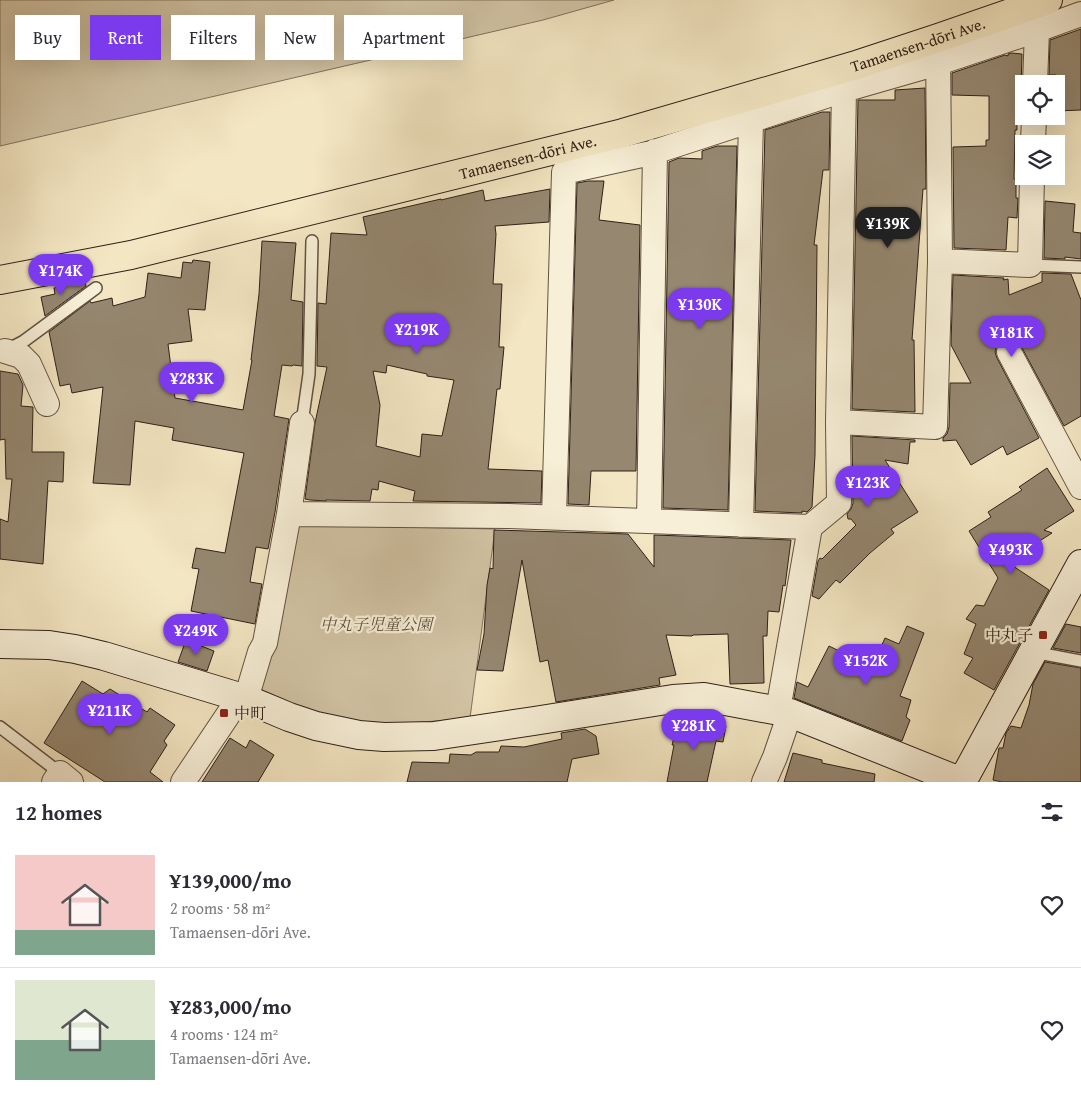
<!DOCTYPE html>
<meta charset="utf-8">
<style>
:root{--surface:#fff;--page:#f2f2f3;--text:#2b2b33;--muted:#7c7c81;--line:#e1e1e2;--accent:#7c3aed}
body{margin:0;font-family:"Gentium Book Plus","Noto Serif JP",serif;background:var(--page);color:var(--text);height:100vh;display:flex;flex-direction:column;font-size:19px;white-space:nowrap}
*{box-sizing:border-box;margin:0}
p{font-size:16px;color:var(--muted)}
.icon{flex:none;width:28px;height:28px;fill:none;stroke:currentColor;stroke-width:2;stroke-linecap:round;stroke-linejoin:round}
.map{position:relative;height:782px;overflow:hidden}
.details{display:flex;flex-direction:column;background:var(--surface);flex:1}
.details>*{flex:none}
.hud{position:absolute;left:15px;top:15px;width:500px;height:45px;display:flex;gap:10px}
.fabs{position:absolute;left:1015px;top:75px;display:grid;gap:10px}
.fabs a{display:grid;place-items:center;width:50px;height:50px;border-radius:0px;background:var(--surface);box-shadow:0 5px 20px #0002;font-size:25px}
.price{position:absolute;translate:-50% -42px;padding:0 11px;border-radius:18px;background:var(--accent);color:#fff;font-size:16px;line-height:32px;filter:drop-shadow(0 1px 2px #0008)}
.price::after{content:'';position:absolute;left:50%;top:30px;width:15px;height:11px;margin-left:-8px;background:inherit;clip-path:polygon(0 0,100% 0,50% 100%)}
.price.current{background:#222;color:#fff}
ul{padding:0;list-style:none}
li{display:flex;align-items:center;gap:15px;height:125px;padding:0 15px}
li+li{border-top:1px solid var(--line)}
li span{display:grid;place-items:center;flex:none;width:140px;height:100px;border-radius:0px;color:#555}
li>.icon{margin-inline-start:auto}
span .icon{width:60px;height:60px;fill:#fffc;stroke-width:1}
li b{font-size:21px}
h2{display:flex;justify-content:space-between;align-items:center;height:60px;padding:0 15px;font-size:21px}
.pill{padding:0 18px;border-radius:0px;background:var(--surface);box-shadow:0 5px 20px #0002;font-size:18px;line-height:45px}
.pill.current{background:var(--accent);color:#fff}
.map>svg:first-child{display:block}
.green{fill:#d2c4a5;stroke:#81725e}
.building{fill:#958770;stroke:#302018;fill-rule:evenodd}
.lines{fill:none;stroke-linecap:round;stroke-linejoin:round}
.lane-casing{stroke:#615242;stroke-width:14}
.street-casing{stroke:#615242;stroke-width:26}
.secondary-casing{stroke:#302018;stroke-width:30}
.primary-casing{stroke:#302018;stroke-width:30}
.lane{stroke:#f7efd7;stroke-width:11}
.street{stroke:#f7efd7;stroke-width:24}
.secondary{stroke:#f7efd7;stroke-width:28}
.primary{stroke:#f3e6c2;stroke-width:28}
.poi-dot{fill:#8f2418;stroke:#f7efd7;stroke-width:2}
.labels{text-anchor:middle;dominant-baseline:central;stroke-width:4.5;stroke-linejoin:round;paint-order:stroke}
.street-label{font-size:16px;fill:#302018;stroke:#f7efd7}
.park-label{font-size:16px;font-style:italic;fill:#615142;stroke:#f7efd7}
.poi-label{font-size:16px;fill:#302018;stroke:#f7efd7;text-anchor:end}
</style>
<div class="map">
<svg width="1081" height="782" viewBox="0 0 1081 782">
<rect width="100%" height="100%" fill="#f3e6c2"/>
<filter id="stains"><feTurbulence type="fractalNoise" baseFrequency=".004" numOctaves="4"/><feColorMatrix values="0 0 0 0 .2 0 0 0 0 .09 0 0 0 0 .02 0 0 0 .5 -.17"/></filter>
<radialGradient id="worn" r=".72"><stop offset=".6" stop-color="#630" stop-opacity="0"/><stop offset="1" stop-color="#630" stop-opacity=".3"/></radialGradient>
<path class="green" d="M0 0H614L543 20 0 146Z
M302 525 495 529 470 718 400 724 350 722 299 711 257 693 294 529Z"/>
<path class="building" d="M1081 29V110L1056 111V75H1049L1050 40Z
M1011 53 1022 54 1021 90H1016L1017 130H1015L1014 179H1016V198H1018L1017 218 1008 217 1006 250 954 248 953 147 986 146V140H989V96L952 95V73L1005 55 1008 56V54Z
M925 88 926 189H923L912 340H914L915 412 852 409 858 100H895V90Z
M822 112H830L829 170H823L814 245H817L815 455 812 507 807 512 802 511V513L755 511 765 130Z
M717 146H737L728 510 663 508 669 162 679 158 702 159V151Z
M588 181H604L599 220 640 225 636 471H591L589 505 568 504 577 183Z
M550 189 549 222 495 226 496 234 493 284H502L499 347H504L500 389H497L488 469 542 471 541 503 413 501 415 491 379 481 378 490 372 489 370 501 326 500V501L310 500 305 499 315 423 327 367 317 366 318 303 326 304 331 233 367 235 363 217 441 199V200L483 190 485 201ZM387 365 427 374V376L454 380 442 436 422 434 420 457 376 446 380 405 373 371 386 373Z
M1045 201 1075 204 1073 232 1081 233V259L1065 257V259L1044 258Z
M262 241 296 243 291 300 303 302 302 366 293 365 292 366 282 365 274 416 289 419 275 512 268 549 256 547 250 582 262 584 255 624 191 611 199 569 192 568 196 548 225 553 244 453 172 440 174 428 135 421 130 485 93 483 103 387 72 393 70 384 60 386 49 332 90 301 91 303 112 298 113 306 145 297 148 273 181 278 183 262 192 263 193 260 210 262 205 310 188 309 192 341 168 344 175 398 243 410 252 360H251L259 294Z
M1042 273 1071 274 1081 300V416L1064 426 1021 346 1016 340 1009 338 1003 340 997 345 995 352 997 358 1039 438 1007 455 1003 446 971 465 956 440 943 441V438L947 434 949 427 950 383H971L951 345 953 275 1004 278 1003 280 1008 279 1009 295 1042 282Z
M85 281 86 286 45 316 41 297 55 294 54 288Z
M0 371 18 374 23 385 21 406 33 407 32 452H64L63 482 48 481 43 564 0 559V519L8 522 12 479H6L5 439 0 440Z
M852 436 915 440V442H910L908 464 885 460 918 512 891 529 894 533 870 553 840 583 836 580 819 599 812 596 818 561 820 558 822 559 856 525 851 519H848L847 514 851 509 853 503Z
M1047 468 1074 511 1044 530 1052 533 1007 562 1049 590 994 690 964 673 973 658 964 654 976 624 966 619 976 605 984 606 998 578 969 531 991 517 988 512 1022 490 1019 487Z
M494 530 628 534 654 567V535L791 540 785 586 783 585 779 612 768 611 767 636H763L764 683 730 684 728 634 693 635 692 636 666 635 676 675 659 678 660 685 556 702 548 660 540 662 522 560 503 671 477 670 484 634 487 585 490 568 493 569Z
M1066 624 1081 627V653L1053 648Z
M907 626 924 633 900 696 911 700 906 717 910 720 902 741 794 698 797 682 808 687 829 646 872 667 885 638 899 644Z
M186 640 214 651 207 671 178 662Z
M1045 662 1081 668V782H1002L993 780 999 748H1003L1006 733 1011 726 1021 728 1029 705 1033 684Z
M82 681 103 694 110 689 147 712 150 708 175 725 164 741 167 745 150 772 163 782H105L44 743Z
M694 719 726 726 723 742 716 741 707 782H667L674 745H672L678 721 692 724Z
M585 729 596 736 599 754 572 759 567 782H407L412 762 449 763 450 754 471 755 476 752H499L501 746 524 747 562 739 561 733Z
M230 738 246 748 250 740 274 755 258 782H202Z
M793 753 822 760V763L875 774 874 782H784Z"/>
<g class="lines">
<defs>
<path id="lane" d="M1030 265 1081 267
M7 350 24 341 96 288
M302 423 309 374 312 241
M1033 652 1081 661
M0 727 60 773"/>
<path id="street" d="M1037 30 1081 14
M1033 144 1034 116
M940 261 1030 265 1032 176
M5 351 21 356 29 364 47 404
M1009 352 1081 487
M838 422 935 427 940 261 938 48
M289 514 509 516 810 527
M554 517 564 172 651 153 844 90 938 63 1037 30 1035 84
M649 521 655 151
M741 525 751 121
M246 699 260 652 265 643 289 514 302 423
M778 710 810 527 839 503 838 422 844 90
M54 782 60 773 71 782
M183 782 240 697
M764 782 775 757 790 713"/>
<path id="secondary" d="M0 644 49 645 75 649 104 656 246 699 289 717 316 726 359 735 384 737 434 736 534 721 673 699 704 697 790 713 962 782 1081 564"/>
<g id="primary">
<path id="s1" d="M0 280 131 255 623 133 853 66 938 38 1048 0"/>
</g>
</defs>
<use href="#lane" class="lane-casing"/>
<use href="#street" class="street-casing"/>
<use href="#secondary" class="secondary-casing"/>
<use href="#primary" class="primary-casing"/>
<use href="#lane" class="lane"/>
<use href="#street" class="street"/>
<use href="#secondary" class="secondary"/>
<use href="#primary" class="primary"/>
</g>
<g class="poi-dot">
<rect x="1038" y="630" width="10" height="10" rx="2.5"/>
<rect x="219" y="708" width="10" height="10" rx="2.5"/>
</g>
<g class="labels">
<g class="street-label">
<text stroke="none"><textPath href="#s1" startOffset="948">Tamaensen-dōri Ave.</textPath></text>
<text stroke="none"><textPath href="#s1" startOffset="542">Tamaensen-dōri Ave.</textPath></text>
</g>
<g class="park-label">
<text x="376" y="624">中丸子児童公園</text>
</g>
<g class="poi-label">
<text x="1033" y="635">中丸子</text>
<text x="234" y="713" text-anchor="start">中町</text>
</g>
</g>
<rect width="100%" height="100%" filter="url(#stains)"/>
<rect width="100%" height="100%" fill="url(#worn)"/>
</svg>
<div class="fabs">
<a><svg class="icon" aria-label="locate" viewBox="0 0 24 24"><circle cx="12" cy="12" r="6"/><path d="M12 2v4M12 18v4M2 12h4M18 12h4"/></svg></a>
<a><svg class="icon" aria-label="layers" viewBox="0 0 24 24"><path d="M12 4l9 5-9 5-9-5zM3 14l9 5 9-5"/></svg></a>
</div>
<b class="price current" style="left:888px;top:249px">¥139K</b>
<b class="price" style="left:61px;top:296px">¥174K</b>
<b class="price" style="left:700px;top:330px">¥130K</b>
<b class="price" style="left:417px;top:355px">¥219K</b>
<b class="price" style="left:1012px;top:358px">¥181K</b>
<b class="price" style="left:192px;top:404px">¥283K</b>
<b class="price" style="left:868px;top:508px">¥123K</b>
<b class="price" style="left:1011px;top:575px">¥493K</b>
<b class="price" style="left:196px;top:656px">¥249K</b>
<b class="price" style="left:866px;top:686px">¥152K</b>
<b class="price" style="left:110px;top:736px">¥211K</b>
<b class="price" style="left:694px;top:751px">¥281K</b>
<div class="hud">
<a class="pill">Buy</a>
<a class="pill current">Rent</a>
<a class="pill">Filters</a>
<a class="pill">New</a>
<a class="pill">Apartment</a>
</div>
</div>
<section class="details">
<h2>12 homes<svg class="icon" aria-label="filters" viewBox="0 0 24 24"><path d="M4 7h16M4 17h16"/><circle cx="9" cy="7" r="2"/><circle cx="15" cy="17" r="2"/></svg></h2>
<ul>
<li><span style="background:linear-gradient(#f6c9c9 75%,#7fa58c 0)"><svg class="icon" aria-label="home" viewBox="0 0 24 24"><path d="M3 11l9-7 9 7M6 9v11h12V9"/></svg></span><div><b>¥139,000/mo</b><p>2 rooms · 58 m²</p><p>Tamaensen-dōri Ave.</p></div><svg class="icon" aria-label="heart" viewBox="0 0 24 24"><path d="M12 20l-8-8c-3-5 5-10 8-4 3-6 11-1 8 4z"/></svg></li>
<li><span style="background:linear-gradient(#dfe7d0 60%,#7fa58c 0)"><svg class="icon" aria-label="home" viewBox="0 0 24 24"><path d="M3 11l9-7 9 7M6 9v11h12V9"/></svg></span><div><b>¥283,000/mo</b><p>4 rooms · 124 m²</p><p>Tamaensen-dōri Ave.</p></div><svg class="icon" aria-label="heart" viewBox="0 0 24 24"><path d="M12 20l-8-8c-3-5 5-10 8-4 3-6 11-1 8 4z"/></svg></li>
</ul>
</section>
